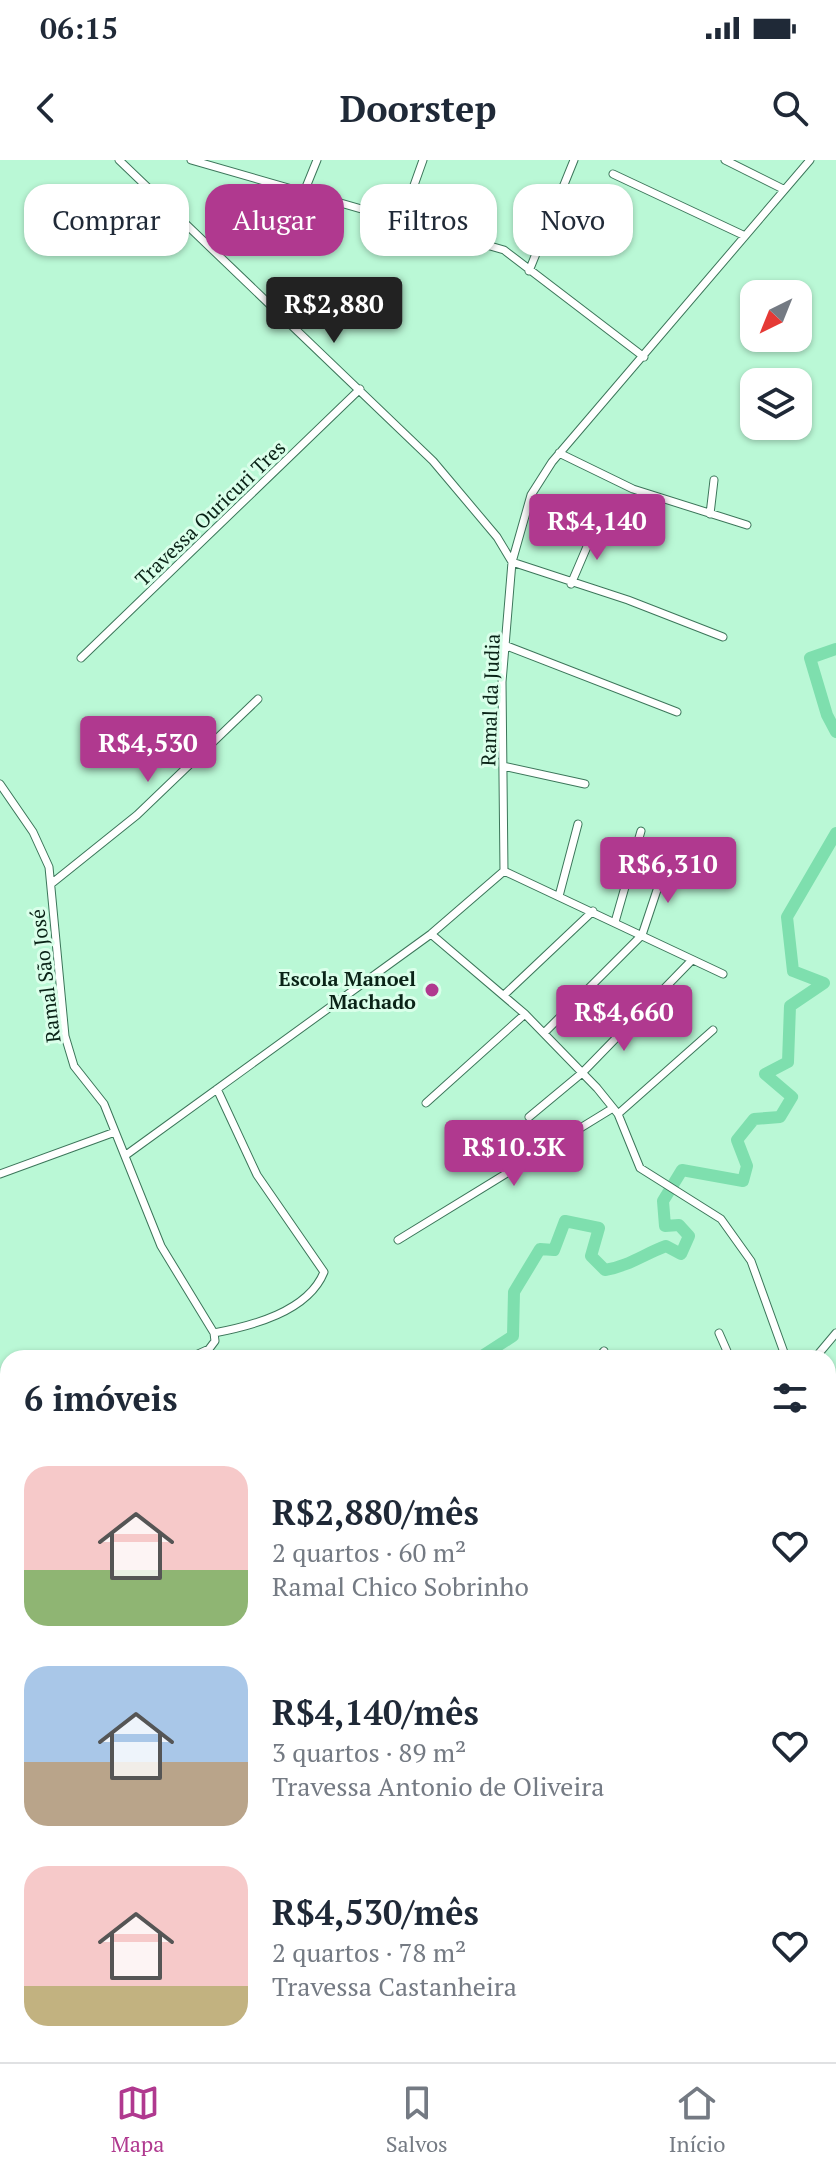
<!DOCTYPE html>
<html lang="pt">
<meta charset="utf-8">
<style>
:root{--surface:#fff;--page:#f2f2f3;--text:#1f2937;--muted:#747a83;--line:#e0e1e3;--accent:#b0398f}
body{margin:0;font-family:"PT Serif",serif;background:var(--page);color:var(--text);height:100vh;display:flex;flex-direction:column;font-size:30px;white-space:nowrap}
*{box-sizing:border-box;margin:0}
p{font-size:26px;color:var(--muted)}
.icon{flex:none;width:44px;height:44px;fill:none;stroke:currentColor;stroke-width:2;stroke-linecap:round;stroke-linejoin:round}
.map{position:relative;flex:1;overflow:hidden}
.details{position:absolute;left:0px;top:1190px;width:836px;height:712px;display:flex;flex-direction:column;background:var(--surface);border-radius:24px 24px 0 0;box-shadow:0 2px 6px #0004}
.details>*{flex:none}
.top-card{position:absolute;left:24px;top:24px;width:788px;height:72px;display:flex;gap:16px}
.needle{width:52px;rotate:223deg}
.controls{position:absolute;left:740px;top:120px;display:grid;gap:16px}
.controls a{display:grid;place-items:center;width:72px;height:72px;border-radius:16px;background:var(--surface);box-shadow:0 2px 6px #0004;font-size:40px}
.price{position:absolute;translate:-50% -68px;padding:0 18px;border-radius:8px;background:var(--accent);color:#fff;font-size:26px;line-height:52px;filter:drop-shadow(0 2px 4px #0008)}
.price::after{content:'';position:absolute;left:50%;top:48px;width:24px;height:18px;margin-left:-12px;background:inherit;clip-path:polygon(0 0,100% 0,50% 100%)}
.price.active{background:#222;color:#fff}
ul{padding:0;list-style:none}
li{display:flex;align-items:center;gap:24px;height:200px;padding:0 24px}
li span{display:grid;place-items:center;flex:none;width:224px;height:160px;border-radius:24px;color:#555}
li>.icon{margin-inline-start:auto}
span .icon{width:96px;height:96px;fill:#fffc;stroke-width:1}
li b{font-size:34px}
h2{display:flex;justify-content:space-between;align-items:center;height:96px;padding:0 24px;font-size:34px}
.tag{padding:0 28px;border-radius:24px;background:var(--surface);box-shadow:0 2px 6px #0004;font-size:28px;line-height:72px}
.tag.active{background:var(--accent);color:#fff}
.status{display:flex;justify-content:space-between;align-items:center;height:56px;padding:0 40px;background:var(--surface);direction:ltr}
.status svg{height:22px;fill:currentColor}
header{display:flex;justify-content:space-between;align-items:center;height:104px;padding:0 24px;background:var(--surface);font-size:36px;font-weight:700}
.tab-bar{display:flex;justify-content:space-around;align-items:center;height:112px;border-top:2px solid var(--line);background:var(--surface);font-size:22px;color:var(--muted)}
.tab-bar a{display:grid;justify-items:center;gap:4px}
.tab-bar .active{color:var(--accent)}
.map>svg:first-child{display:block}
.water{fill:url(#water-ripples)}
.lines{fill:none;stroke-linecap:round;stroke-linejoin:round}
.stream{stroke:#7edfae;stroke-width:2}
.river{stroke:#7edfae;stroke-width:12}
.minor-casing{stroke:#3c765a;stroke-width:9}
.major-casing{stroke:#3c765a;stroke-width:11}
.minor{stroke:#fff;stroke-width:7}
.major{stroke:#fff;stroke-width:9}
.poi-dot{fill:#b0398f;stroke:#daffea;stroke-width:3}
.labels{text-anchor:middle;dominant-baseline:central;stroke-width:6;stroke-linejoin:round;paint-order:stroke}
.street-label{font-size:20px;fill:#0a2317;stroke:#daffea}
.poi-label{font-size:20px;font-weight:bold;fill:#0a2317;stroke:#daffea;text-anchor:end}
</style>
<div class="status"><b>06:15</b><svg viewBox="0 0 49 12"><path d="M0 12V9h3v3zM5 12V6h3v6zM10 12V3h3v9zM15 12V0h3v12zM26 1h20v11H26zM47 4h2v5h-2z"/></svg></div>
<header><svg class="icon" aria-label="back" viewBox="0 0 24 24"><path d="M15 5l-7 7 7 7"/></svg>Doorstep<svg class="icon" aria-label="search" viewBox="0 0 24 24"><circle cx="10" cy="10" r="6"/><path d="M15 15l6 6"/></svg></header>
<div class="map">
<svg width="836" height="1902" viewBox="0 0 836 1902">
<defs>
<pattern id="water-ripples" width="26" height="14" patternUnits="userSpaceOnUse" patternTransform="scale(2)"><rect width="26" height="14" fill="#7edfae"/><path d="M2 4q2-2 4 0t4 0M15 11q2-2 4 0t4 0" fill="none" stroke="#6cbf95"/></pattern>
</defs>
<rect width="100%" height="100%" fill="#baf8d6"/>
<path class="water" d="M387 1894H488L501 1902H403Z"/>
<g class="lines">
<path class="stream" d="M828 1428 836 1432"/>
<path class="river" d="M836 489 810 498 827 555 836 572
M479 1198 513 1176 514 1132 540 1089 554 1090 565 1061 599 1068 591 1096 605 1110C629 1106 644 1094 666 1086L681 1094 689 1076 679 1065 665 1066 663 1041 682 1010 743 1021 747 1006 737 980 754 959 780 957 792 937 765 914 788 902 790 846 824 823 793 811 787 757 836 673
M0 1463H8"/>
<defs>
<path id="minor" d="M119 0 433 301 497 377 512 402 628 440 723 477
M191 0 504 90 644 197
M725 0 783 29
M613 14 743 75
M304 32 317 0
M402 59 423 0
M529 111 574 0
M559 293 633 329 747 365
M710 354 714 320
M571 424 595 368
M507 486 677 552
M81 498 360 229
M503 606 585 624
M0 624 33 672 49 707 65 876 74 906 104 944 161 1086 214 1173
M504 711 723 814
M51 724 137 655 258 539
M559 736 578 664
M615 762 641 671
M431 774 525 854 597 928 618 954 640 1008 721 1059 751 1101 786 1198
M504 835 593 751
M544 873 642 775 665 706
M426 943 525 854
M618 954 713 870
M529 957 582 913 692 800
M126 995 431 774 504 711 502 522 512 402 531 335 552 302 810 0
M0 1014 115 972
M398 1080 613 948
M214 1173C251 1166 308 1152 324 1112L257 1015 217 929
M719 1173 730 1198
M189 1198 209 1189 215 1181 214 1173
M598 1198 604 1191
M815 1198 836 1173
M828 1299 836 1294
M828 1307 836 1318
M828 1329 836 1325
M828 1358 836 1354
M828 1401 836 1397
M828 1646H836
M828 1732 836 1733
M0 1775 8 1779
M828 1844 836 1841
M0 1852 8 1856
M89 1894 108 1902
M180 1902H205"/>
<path id="major" d="M828 1366 836 1363
M828 1385 836 1382
M536 1902 540 1894
M545 1902 550 1894"/>
</defs>
<use href="#minor" class="minor-casing"/>
<use href="#major" class="major-casing"/>
<use href="#minor" class="minor"/>
<use href="#major" class="major"/>
</g>
<circle class="poi-dot" cx="432" cy="830" r="8"/>
<g class="labels">
<g class="street-label">
<text transform="translate(210 353) rotate(-44)">Travessa Ouricuri Tres</text>
<text transform="translate(490 540) rotate(-88)">Ramal da Judia</text>
<text transform="translate(45 816) rotate(-97)">Ramal São José</text>
</g>
<g class="poi-label">
<text x="416" y="818">Escola Manoel<tspan x="416" dy="23">Machado</tspan></text>
</g>
</g>
</svg>
<div class="controls">
<a><svg class="needle" viewBox="-14 -14 28 28"><path d="M0-13l5 13h-10z" fill="#e53935"/><path d="M0 13l5-13h-10z" fill="#747a83"/></svg></a>
<a><svg class="icon" aria-label="layers" viewBox="0 0 24 24"><path d="M12 4l9 5-9 5-9-5zM3 14l9 5 9-5"/></svg></a>
</div>
<b class="price active" style="left:334px;top:185px">R$2,880</b>
<b class="price" style="left:597px;top:402px">R$4,140</b>
<b class="price" style="left:148px;top:624px">R$4,530</b>
<b class="price" style="left:668px;top:745px">R$6,310</b>
<b class="price" style="left:624px;top:893px">R$4,660</b>
<b class="price" style="left:514px;top:1028px">R$10.3K</b>
<div class="top-card">
<a class="tag">Comprar</a>
<a class="tag active">Alugar</a>
<a class="tag">Filtros</a>
<a class="tag">Novo</a>
</div>
<section class="details">
<h2>6 imóveis<svg class="icon" aria-label="filters" viewBox="0 0 24 24"><path d="M4 7h16M4 17h16"/><circle cx="9" cy="7" r="2"/><circle cx="15" cy="17" r="2"/></svg></h2>
<ul>
<li><span style="background:linear-gradient(#f6c9c9 65%,#8fb573 0)"><svg class="icon" aria-label="home" viewBox="0 0 24 24"><path d="M3 11l9-7 9 7M6 9v11h12V9"/></svg></span><div><b>R$2,880/mês</b><p>2 quartos · 60 m²</p><p>Ramal Chico Sobrinho</p></div><svg class="icon" aria-label="heart" viewBox="0 0 24 24"><path d="M12 20l-8-8c-3-5 5-10 8-4 3-6 11-1 8 4z"/></svg></li>
<li><span style="background:linear-gradient(#a9c7e8 60%,#b9a48a 0)"><svg class="icon" aria-label="home" viewBox="0 0 24 24"><path d="M3 11l9-7 9 7M6 9v11h12V9"/></svg></span><div><b>R$4,140/mês</b><p>3 quartos · 89 m²</p><p>Travessa Antonio de Oliveira</p></div><svg class="icon" aria-label="heart" viewBox="0 0 24 24"><path d="M12 20l-8-8c-3-5 5-10 8-4 3-6 11-1 8 4z"/></svg></li>
<li><span style="background:linear-gradient(#f6c9c9 75%,#c2b280 0)"><svg class="icon" aria-label="home" viewBox="0 0 24 24"><path d="M3 11l9-7 9 7M6 9v11h12V9"/></svg></span><div><b>R$4,530/mês</b><p>2 quartos · 78 m²</p><p>Travessa Castanheira</p></div><svg class="icon" aria-label="heart" viewBox="0 0 24 24"><path d="M12 20l-8-8c-3-5 5-10 8-4 3-6 11-1 8 4z"/></svg></li>
</ul>
</section>
</div>
<nav class="tab-bar">
<a class="active"><svg class="icon" aria-label="map" viewBox="0 0 24 24"><path d="M3 6l6-2 6 2 6-2v14l-6 2-6-2-6 2zM9 4v14M15 6v14"/></svg>Mapa</a>
<a><svg class="icon" aria-label="saved" viewBox="0 0 24 24"><path d="M7 4h10v16l-5-4-5 4z"/></svg>Salvos</a>
<a><svg class="icon" aria-label="home" viewBox="0 0 24 24"><path d="M3 11l9-7 9 7M6 9v11h12V9"/></svg>Início</a>
</nav>
